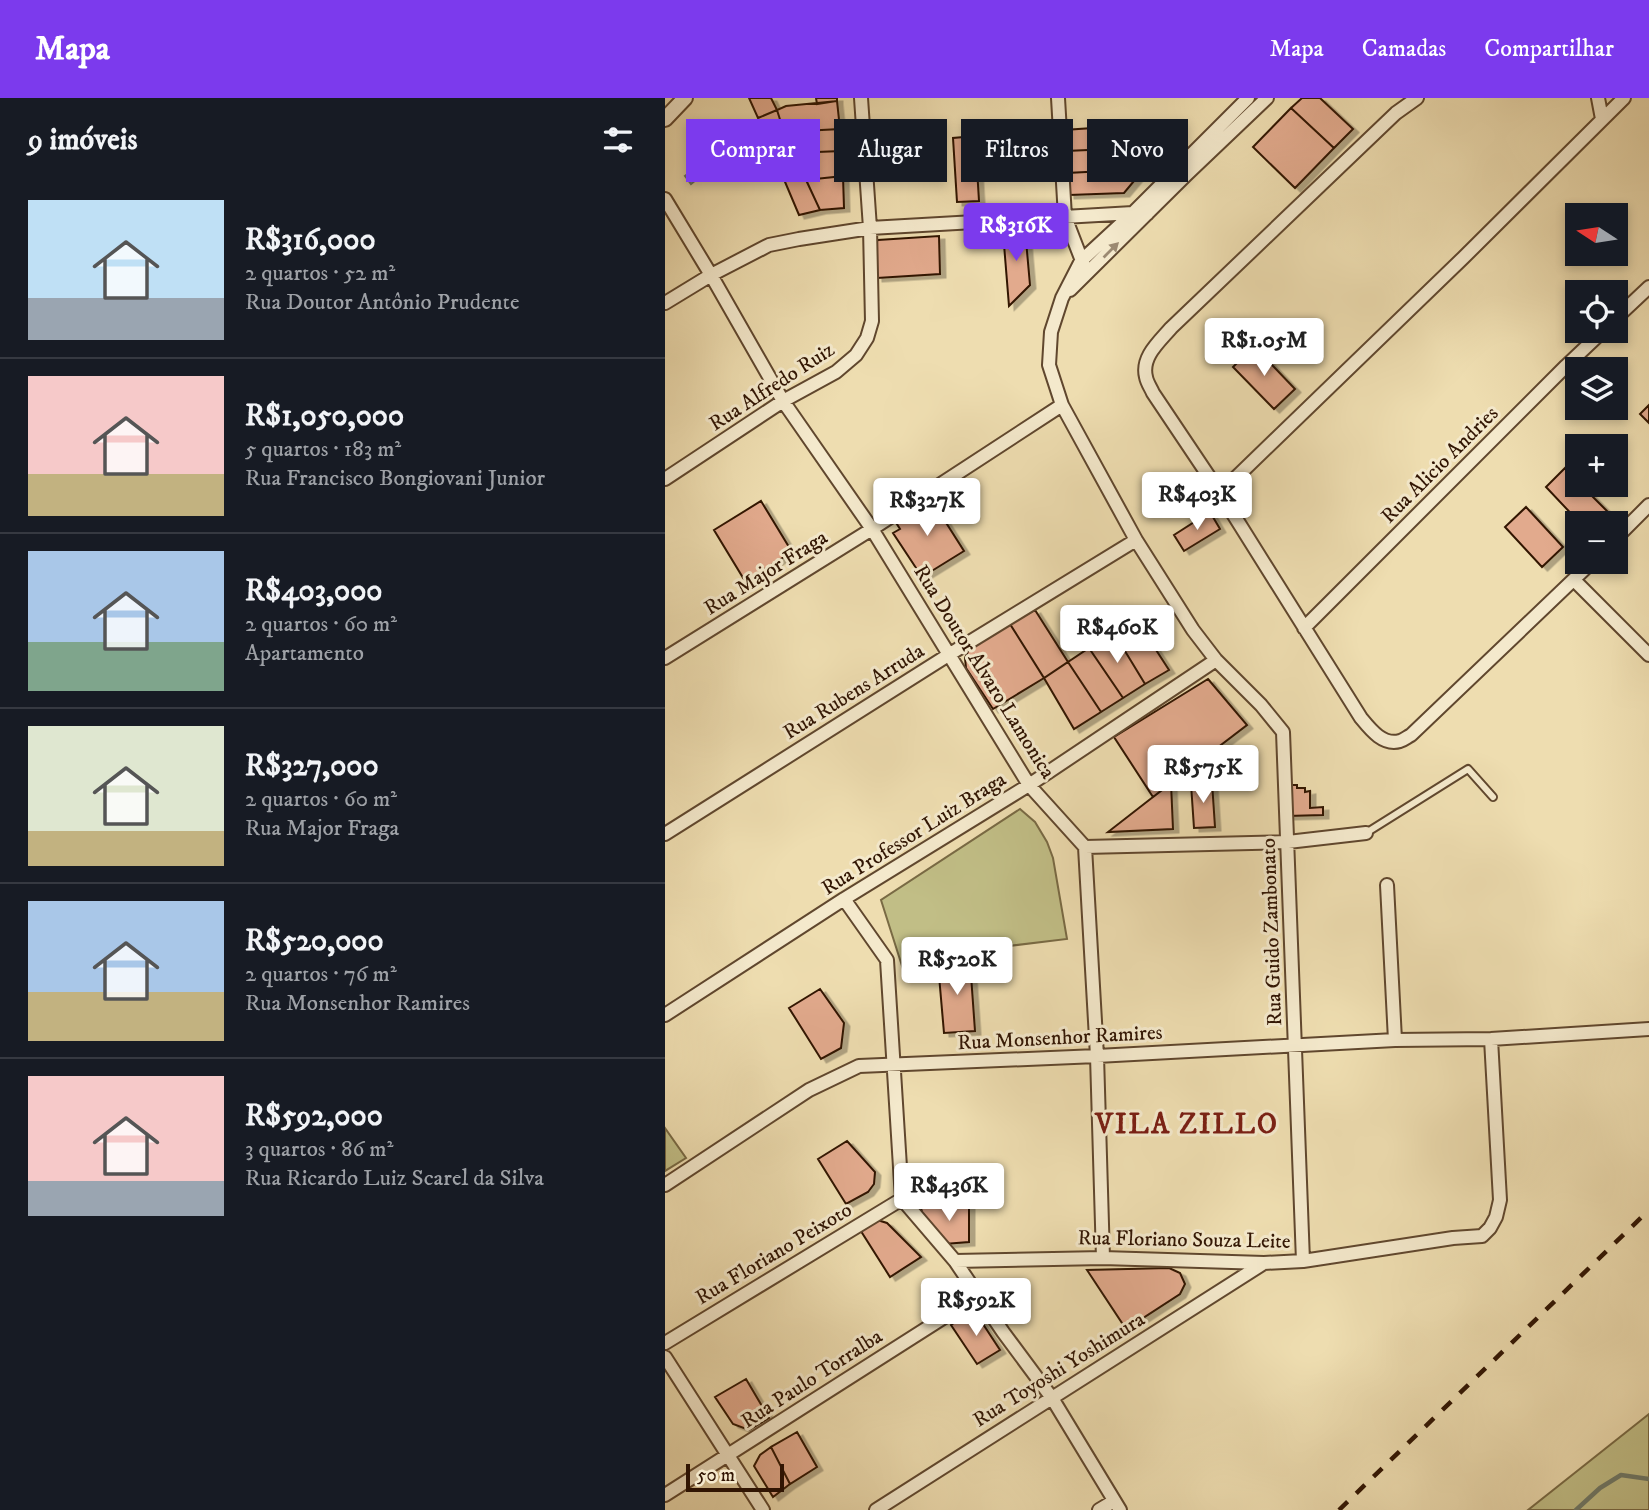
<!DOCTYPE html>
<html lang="pt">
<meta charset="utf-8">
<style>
:root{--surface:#171b24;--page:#20242c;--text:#f1f3f6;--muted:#9ea1a6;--line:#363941;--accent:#7c3aed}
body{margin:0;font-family:"IM FELL DW Pica",serif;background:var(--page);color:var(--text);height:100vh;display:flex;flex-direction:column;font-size:26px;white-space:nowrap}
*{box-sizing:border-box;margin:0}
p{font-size:23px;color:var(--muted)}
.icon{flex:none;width:38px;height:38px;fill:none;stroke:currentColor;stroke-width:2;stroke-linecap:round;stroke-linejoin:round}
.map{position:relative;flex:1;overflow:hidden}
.side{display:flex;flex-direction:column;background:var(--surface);width:665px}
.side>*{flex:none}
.hud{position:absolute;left:21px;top:21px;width:665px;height:63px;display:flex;gap:14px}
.needle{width:46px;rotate:282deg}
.tools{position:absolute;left:900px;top:105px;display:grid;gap:14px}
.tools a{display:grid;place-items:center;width:63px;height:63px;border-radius:0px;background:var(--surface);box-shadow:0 4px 10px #0003;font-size:35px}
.scale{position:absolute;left:21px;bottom:18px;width:98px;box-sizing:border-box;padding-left:7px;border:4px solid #311503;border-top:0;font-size:19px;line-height:24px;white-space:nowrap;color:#311503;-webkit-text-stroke:5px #f4e9cc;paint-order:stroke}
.price{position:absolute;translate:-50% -60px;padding:0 16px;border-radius:7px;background:#fff;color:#222;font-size:23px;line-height:46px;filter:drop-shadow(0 2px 4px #0008)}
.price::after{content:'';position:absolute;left:50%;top:42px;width:21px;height:16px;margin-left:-10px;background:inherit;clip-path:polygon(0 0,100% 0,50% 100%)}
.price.on{background:var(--accent);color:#fff}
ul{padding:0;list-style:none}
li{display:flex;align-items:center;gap:21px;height:175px;padding:0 28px}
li+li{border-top:2px solid var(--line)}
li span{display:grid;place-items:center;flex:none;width:196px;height:140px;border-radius:0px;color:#555}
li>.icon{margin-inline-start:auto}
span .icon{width:84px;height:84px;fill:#fffc;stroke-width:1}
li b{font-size:30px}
h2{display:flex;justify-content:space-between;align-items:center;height:84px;padding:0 28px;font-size:30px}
.chip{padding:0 24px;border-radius:0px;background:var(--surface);box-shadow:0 4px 10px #0003;font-size:24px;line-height:63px}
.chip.on{background:var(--accent);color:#fff}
header{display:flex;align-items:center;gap:42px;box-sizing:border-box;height:98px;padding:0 35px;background:var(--accent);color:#fff}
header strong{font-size:33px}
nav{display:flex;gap:38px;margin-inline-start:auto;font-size:24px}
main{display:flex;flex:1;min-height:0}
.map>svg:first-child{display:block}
.green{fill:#c1be86;stroke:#796a44;stroke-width:2}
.water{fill:#99bcac;stroke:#6f7968;stroke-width:2}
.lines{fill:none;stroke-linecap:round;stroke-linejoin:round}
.stream{stroke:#6f7968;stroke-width:4.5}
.building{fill:#e2aa8d;stroke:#311503;stroke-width:2;filter:url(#shadow)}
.service-casing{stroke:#60472e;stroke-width:10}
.minor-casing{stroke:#60472e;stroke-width:16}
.tertiary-casing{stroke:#60472e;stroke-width:18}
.service{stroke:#f4e9cc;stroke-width:6}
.minor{stroke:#f4e9cc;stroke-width:12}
.tertiary{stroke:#f4e9cc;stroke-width:14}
.rail{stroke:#311503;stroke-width:4.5;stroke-dasharray:12 12;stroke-linecap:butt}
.oneway{fill:#9c8a72}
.labels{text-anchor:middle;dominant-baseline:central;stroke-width:6;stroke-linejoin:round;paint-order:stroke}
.street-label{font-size:21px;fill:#311503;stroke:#f4e9cc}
.district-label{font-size:28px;font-weight:bold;letter-spacing:2px;fill:#7a1f14;stroke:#f4e9cc}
</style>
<header>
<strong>Mapa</strong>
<nav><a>Mapa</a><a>Camadas</a><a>Compartilhar</a></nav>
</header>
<main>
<section class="side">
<h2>9 imóveis<svg class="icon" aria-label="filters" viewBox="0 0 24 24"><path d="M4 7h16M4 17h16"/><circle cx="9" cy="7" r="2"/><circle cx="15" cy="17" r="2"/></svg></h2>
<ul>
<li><span style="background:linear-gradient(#bfe0f5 70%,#9aa5b1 0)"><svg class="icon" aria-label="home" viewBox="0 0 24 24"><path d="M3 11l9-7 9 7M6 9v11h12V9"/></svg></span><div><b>R$316,000</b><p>2 quartos · 52 m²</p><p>Rua Doutor Antônio Prudente</p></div></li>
<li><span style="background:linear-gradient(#f6c9c9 70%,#c2b280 0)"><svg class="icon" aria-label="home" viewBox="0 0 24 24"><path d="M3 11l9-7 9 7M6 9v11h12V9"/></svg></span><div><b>R$1,050,000</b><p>5 quartos · 183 m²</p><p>Rua Francisco Bongiovani Junior</p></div></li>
<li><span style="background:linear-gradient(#a9c7e8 65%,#7fa58c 0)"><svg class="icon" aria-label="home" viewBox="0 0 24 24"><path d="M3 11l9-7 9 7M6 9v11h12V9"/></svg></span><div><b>R$403,000</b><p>2 quartos · 60 m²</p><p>Apartamento</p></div></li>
<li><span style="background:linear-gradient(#dfe7d0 75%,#c2b280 0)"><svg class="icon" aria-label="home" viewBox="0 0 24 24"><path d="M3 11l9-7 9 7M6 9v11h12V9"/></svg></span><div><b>R$327,000</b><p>2 quartos · 60 m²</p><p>Rua Major Fraga</p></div></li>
<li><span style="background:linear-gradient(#a9c7e8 65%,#c2b280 0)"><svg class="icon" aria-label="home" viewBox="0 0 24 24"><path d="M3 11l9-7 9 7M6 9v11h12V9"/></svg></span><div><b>R$520,000</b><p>2 quartos · 76 m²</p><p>Rua Monsenhor Ramires</p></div></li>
<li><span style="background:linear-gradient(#f6c9c9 75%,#9aa5b1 0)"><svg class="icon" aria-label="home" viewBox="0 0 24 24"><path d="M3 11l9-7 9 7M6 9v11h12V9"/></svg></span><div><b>R$592,000</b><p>3 quartos · 86 m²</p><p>Rua Ricardo Luiz Scarel da Silva</p></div></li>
</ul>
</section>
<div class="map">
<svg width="984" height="1412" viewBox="0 0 984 1412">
<defs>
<filter id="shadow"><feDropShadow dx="5.5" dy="3.5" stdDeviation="0" flood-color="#0004"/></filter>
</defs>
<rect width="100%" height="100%" fill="#eeddb0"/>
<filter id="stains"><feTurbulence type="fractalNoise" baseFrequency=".00286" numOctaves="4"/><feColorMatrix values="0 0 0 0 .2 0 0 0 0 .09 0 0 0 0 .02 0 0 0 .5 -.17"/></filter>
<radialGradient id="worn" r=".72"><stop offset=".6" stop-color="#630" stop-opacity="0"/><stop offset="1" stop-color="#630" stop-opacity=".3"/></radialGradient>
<path class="green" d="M355 711 370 724 382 744 388 760 402 841 327 850 238 871 216 802Z
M0 1030 21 1060 0 1073Z
M984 1316V1412H863Z"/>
<path class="water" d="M37 65 43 72 26 86 20 78Z"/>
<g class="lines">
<path class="stream" d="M911 1412 935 1390 956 1377 984 1381"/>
</g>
<path class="building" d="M84 0H106L112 12 93 20Z
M151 0H172V3L152 6Z
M637 0H655L688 31 669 50 626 10Z
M172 3 175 31 119 34 112 12 121 8Z
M626 10 669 50 630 90 588 49Z
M112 12 119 34 155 112 134 117 93 20Z
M487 26 490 49 401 53 399 32Z
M175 31 176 53 128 55 119 34Z
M310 38 314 103 292 104 288 40Z
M490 49V62L479 71 402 75 401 53Z
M176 53 178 78 141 82 128 55Z
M479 71 459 95 404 97 402 75Z
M178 78 179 110 155 112 141 82Z
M360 131 365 187 344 208 338 134Z
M274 138 275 176 212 180 208 147 213 142Z
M589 248 630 291 609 311 568 269Z
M984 307V325L975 316Z
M900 370 912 382V387H916L942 413 929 425H915L881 389Z
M266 401 299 453 257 479 228 435 235 431 230 423Z
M96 403 127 454 80 483 49 432Z
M861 409 898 449 877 469 840 429Z
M545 414 555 431 519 453 509 437Z
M370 512 403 564 379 580 345 526Z
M471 521 504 572 480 586 449 535Z
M345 526 379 580 328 611 301 570 300 560 304 551Z
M449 535 480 586 458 600 424 550Z
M424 550 458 600 436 614 403 564Z
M403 564 436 614 409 631 379 580Z
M543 581 582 627 488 699 449 639Z
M547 684 550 729 529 730 526 686Z
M506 685 508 731 443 734Z
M621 687H632V690H640V694L645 693V710L658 709V717L622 718Z
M305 863 310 933 279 935 273 866Z
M155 891 179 925 176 950 156 961 124 910Z
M182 1043 210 1074 209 1086 203 1094 181 1106 153 1061Z
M304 1106V1144L279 1146 259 1124 256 1110Z
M209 1121 222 1125 256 1159 225 1179 194 1130Z
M504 1170 515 1175 520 1186 515 1196 461 1231 422 1172Z
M296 1220H314L335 1252 312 1266 286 1227Z
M81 1281 104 1320 84 1332 68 1326 50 1299Z
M132 1334 152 1369 125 1386 106 1349Z
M106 1349 125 1386 108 1399 89 1368 95 1357Z"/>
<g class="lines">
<defs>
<path id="service" d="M701 735 803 671 828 699"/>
<path id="minor" d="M393 0 400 119 419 168
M583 0 468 115 416 163 397 200 386 234 384 267 397 307 471 442 528 532 551 562 596 607 618 634 638 1163
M752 0 731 15 506 230C494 244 476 259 481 279 482 285 486 290 488 295L555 395 696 620C705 631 718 648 735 643 739 642 742 639 746 637L927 464
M933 0 937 21
M0 101 46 177 118 303 207 431 364 687 420 749 432 958 438 1160
M405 192 521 77 602 0
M0 205 46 177 104 147 134 141 205 130 468 115 482 116
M950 221 984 189
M0 381 118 303 171 274 191 257 202 240 207 223 205 130 196 0
M555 395 798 160 959 0
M950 441 984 407
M909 482 984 557
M639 530 901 268 938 233
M0 560 207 431 397 307
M0 736 285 556 471 442
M420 749 623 744 701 735
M722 787 730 942
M179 801 222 862 237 1101
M0 917 179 801 364 687 551 562
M0 1087 144 992 194 968 432 958 730 942 826 941 984 931
M237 1101 290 1163 338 1234 387 1300 455 1412
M290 1163 438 1160 599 1165 638 1163 788 1140 817 1138 825 1130 831 1119 835 1102 826 941
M0 1245 237 1101
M0 1259 98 1412
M0 1397 314 1197
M211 1412 599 1165
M434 1412 449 1403"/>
<path id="tertiary" d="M0 21 20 0"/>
</defs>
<use href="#service" class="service-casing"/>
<use href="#minor" class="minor-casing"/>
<use href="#tertiary" class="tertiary-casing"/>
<use href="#service" class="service"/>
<use href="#minor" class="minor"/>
<use href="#tertiary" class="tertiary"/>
<path class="rail" d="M674 1412 984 1112"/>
</g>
<defs><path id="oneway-solid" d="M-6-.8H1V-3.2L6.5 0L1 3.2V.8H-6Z" transform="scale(1.75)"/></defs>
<use class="oneway" href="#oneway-solid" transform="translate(446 152) rotate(-45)"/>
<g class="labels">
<g class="street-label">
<text transform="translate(107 289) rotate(-33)">Rua Alfredo Ruiz</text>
<text transform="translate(775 367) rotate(-45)">Rua Alicio Andries</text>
<text transform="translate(101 475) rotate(-32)">Rua Major Fraga</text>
<text transform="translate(319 574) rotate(58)">Rua Doutor Alvaro Lamonica</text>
<text transform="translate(189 594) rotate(-32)">Rua Rubens Arruda</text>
<text transform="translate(249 736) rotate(-32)">Rua Professor Luiz Braga</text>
<text transform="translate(607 834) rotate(-92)">Rua Guido Zambonato</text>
<text transform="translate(395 940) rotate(-3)">Rua Monsenhor Ramires</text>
<text transform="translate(519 1142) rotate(1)">Rua Floriano Souza Leite</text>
<text transform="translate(109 1156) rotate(-31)">Rua Floriano Peixoto</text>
<text transform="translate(394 1272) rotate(-32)">Rua Toyoshi Yoshimura</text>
<text transform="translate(147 1281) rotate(-33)">Rua Paulo Torralba</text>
</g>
<g class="district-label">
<text x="522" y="1026">VILA ZILLO</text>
</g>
</g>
<rect width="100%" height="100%" filter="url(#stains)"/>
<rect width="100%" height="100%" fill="url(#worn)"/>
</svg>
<div class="tools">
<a><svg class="needle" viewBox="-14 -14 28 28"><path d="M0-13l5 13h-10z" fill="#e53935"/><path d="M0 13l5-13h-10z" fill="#9ea1a6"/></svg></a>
<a><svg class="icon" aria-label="locate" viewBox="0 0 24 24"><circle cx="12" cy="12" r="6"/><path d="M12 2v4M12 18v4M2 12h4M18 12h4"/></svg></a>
<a><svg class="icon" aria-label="layers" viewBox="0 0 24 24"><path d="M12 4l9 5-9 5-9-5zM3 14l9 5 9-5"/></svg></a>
<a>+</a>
<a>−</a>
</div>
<div class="scale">50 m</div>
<b class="price on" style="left:351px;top:165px">R$316K</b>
<b class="price" style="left:599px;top:280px">R$1.05M</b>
<b class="price" style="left:532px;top:434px">R$403K</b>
<b class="price" style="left:262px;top:440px">R$327K</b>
<b class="price" style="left:452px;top:567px">R$460K</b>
<b class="price" style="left:538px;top:707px">R$575K</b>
<b class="price" style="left:292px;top:899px">R$520K</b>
<b class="price" style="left:284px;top:1125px">R$436K</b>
<b class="price" style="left:311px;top:1240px">R$592K</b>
<div class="hud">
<a class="chip on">Comprar</a>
<a class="chip">Alugar</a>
<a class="chip">Filtros</a>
<a class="chip">Novo</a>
</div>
</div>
</main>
